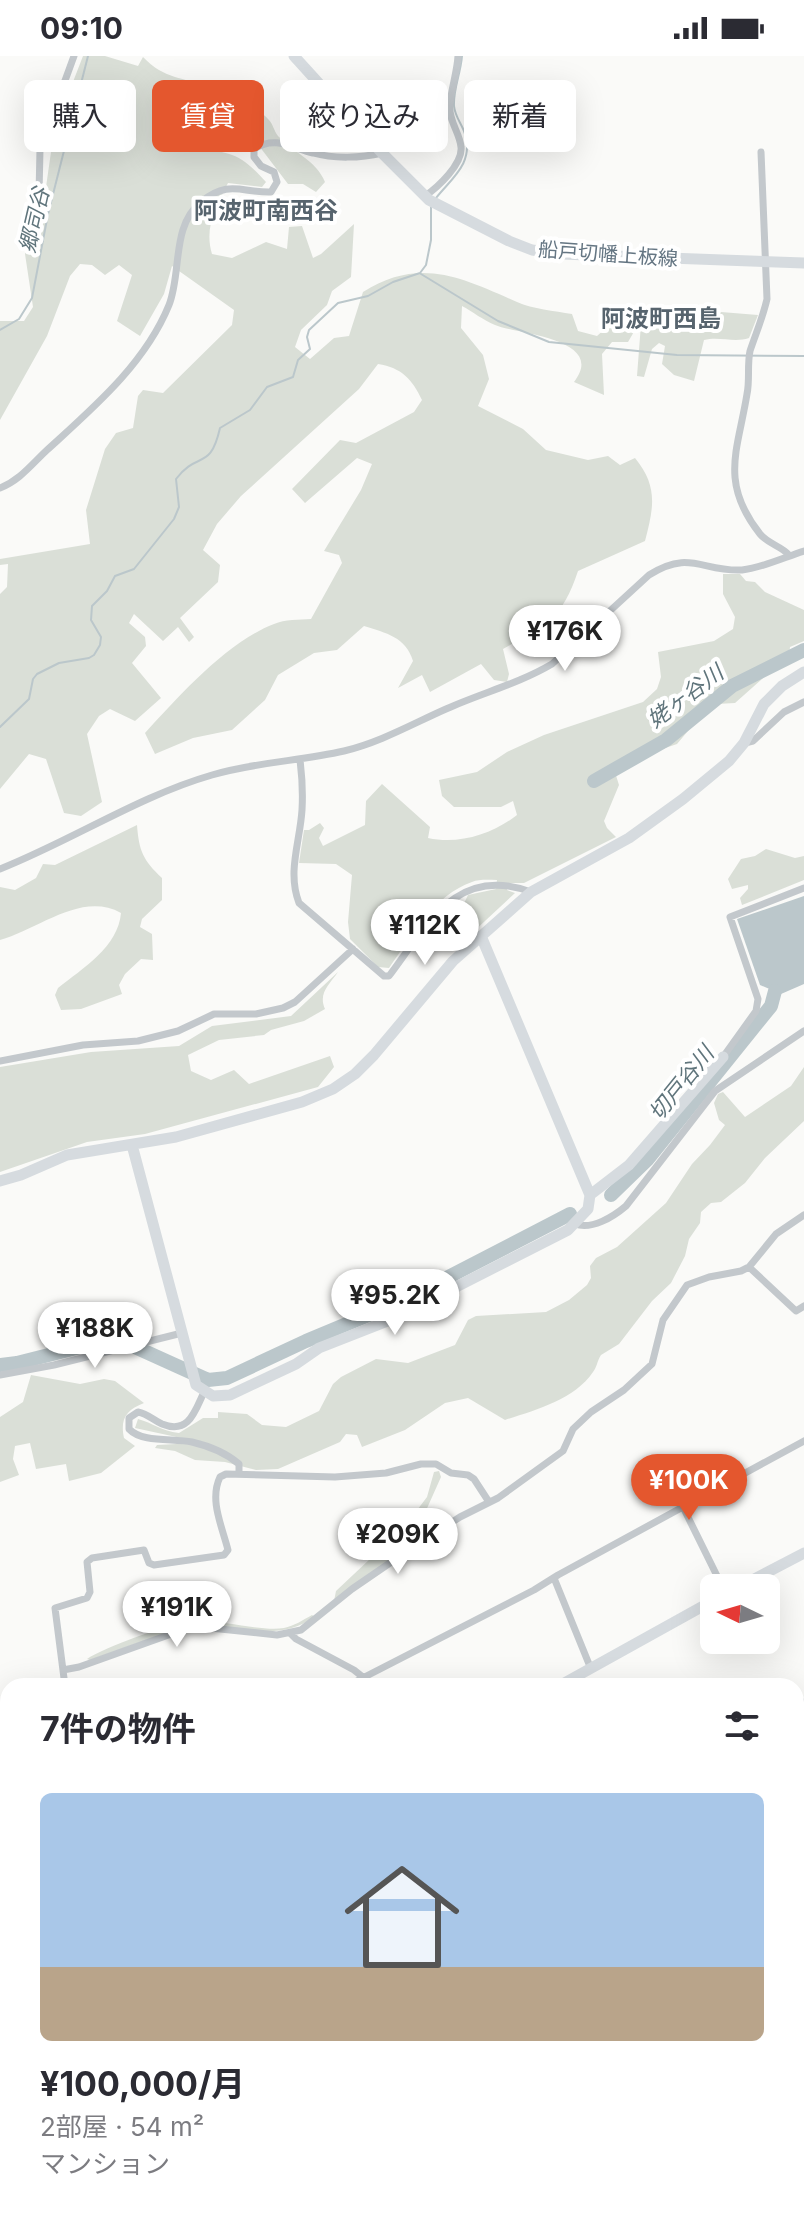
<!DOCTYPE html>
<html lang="ja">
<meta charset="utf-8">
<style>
:root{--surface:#fff;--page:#f7f7f7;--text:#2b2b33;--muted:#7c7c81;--line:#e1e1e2;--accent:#e4572e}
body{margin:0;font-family:Inter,"Noto Sans JP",sans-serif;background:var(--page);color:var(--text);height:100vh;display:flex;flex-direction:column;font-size:30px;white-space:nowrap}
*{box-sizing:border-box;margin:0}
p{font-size:26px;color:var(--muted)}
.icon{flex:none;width:44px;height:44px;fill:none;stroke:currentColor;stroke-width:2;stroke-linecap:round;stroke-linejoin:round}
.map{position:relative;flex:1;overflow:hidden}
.panel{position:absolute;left:0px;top:1622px;width:804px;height:538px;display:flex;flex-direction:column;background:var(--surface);border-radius:24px 24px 0 0;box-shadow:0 8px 32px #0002}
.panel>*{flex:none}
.top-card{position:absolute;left:24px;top:24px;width:756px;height:72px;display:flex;gap:16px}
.needle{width:52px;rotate:275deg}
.controls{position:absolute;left:700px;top:1518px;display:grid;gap:16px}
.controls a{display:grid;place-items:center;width:80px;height:80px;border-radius:12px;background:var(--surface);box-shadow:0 8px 32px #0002;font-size:40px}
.price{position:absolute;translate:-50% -68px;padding:0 18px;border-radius:28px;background:#fff;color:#222;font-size:26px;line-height:52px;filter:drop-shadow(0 2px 4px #0008)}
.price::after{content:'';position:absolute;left:50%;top:48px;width:24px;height:18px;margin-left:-12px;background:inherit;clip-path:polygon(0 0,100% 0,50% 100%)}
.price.on{background:var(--accent);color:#fff}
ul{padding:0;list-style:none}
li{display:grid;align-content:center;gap:16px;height:424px;padding:0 40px}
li+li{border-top:2px solid var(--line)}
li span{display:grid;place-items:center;height:248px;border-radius:12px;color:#555}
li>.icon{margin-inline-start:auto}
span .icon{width:144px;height:144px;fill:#fffc;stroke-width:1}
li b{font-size:34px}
h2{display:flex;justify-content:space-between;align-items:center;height:96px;padding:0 40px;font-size:34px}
.chip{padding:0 28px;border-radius:12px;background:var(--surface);box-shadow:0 8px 32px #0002;font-size:28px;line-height:72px}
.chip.on{background:var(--accent);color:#fff}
.status{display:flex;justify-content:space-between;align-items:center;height:56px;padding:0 40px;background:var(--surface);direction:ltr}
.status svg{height:22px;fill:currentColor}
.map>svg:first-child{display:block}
.green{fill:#dadfd7}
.water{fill:#bbc7cb}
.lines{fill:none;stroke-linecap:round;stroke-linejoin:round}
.stream{stroke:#bbc7cb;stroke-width:2}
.river{stroke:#bbc7cb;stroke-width:14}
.street{stroke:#c3c8cc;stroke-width:7}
.secondary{stroke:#d6dbdf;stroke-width:11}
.highway{stroke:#d6dbdf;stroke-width:14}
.labels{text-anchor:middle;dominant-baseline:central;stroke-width:8;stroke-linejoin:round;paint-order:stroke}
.street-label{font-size:20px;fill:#657683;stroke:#fff}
.water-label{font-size:22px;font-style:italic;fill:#60757c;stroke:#fff}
.quarter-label{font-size:24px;font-weight:bold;fill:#57646e;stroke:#fff}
</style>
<div class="status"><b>09:10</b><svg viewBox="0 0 49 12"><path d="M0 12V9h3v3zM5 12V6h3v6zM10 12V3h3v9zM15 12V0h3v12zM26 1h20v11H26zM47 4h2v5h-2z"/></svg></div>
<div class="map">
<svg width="804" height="2159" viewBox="0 0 804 2159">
<rect width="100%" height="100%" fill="#fafaf8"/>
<path class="green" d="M83 0H105L138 10 143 1C164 23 183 22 210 30 224 34 260 53 269 64 273 68 274 75 278 80 294 97 316 104 325 126L316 136 303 128H288L253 82 185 51 179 59 181 78 190 92C230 96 239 96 266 126L262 131 228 127C216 151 204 171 212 198L232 202 266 186 287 193 289 171 302 170 313 202 321 198 354 168 351 221 332 235 327 249 301 274 295 291 310 303 334 282 349 280 363 236C420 200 462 222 517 246 533 253 554 255 572 258L578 275 597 280 616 263 636 257 635 274 628 286H612L602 298 604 339 574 326C608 282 515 278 495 269 483 264 473 256 462 250L461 272 483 299 489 323 478 350 523 373 546 394 588 404 608 400 620 409 635 402C658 430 654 451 645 485L578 515C562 564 545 569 503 593L509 618 507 626 494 624 481 608 430 636 422 619 398 632 413 605C406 581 386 577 364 570L337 594 314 597 278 619 265 644 232 674 193 682 155 698 145 677C179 640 227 586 274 568 285 563 299 564 311 563L342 507 339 499 324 495 361 434 372 408 357 402 305 447 292 433 340 384 356 387 414 356 422 344C412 323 402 312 378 308L359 333 241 440 217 468 203 494 220 509 218 526 180 562 194 581 189 586 178 571 163 585 134 558 129 567 145 581 146 590 132 607 161 642 135 665 110 653 99 660 87 678 102 746 81 760 64 757 46 703 29 698 0 733V538L7 531 8 508 0 509V503L90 488 86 454 105 393 116 377 133 372 138 340 143 334 163 337 232 269 234 254 172 210 164 238 140 280 117 265 132 219 119 209 105 219 92 209 80 208 70 220 47 280 0 364V265H24L33 251 25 198 29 161 44 145 54 75Z
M642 255 671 265V270L700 274 721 256 758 259 749 282C734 287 719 280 704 284L694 325 674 319 662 308 665 290 659 287 652 293 644 321 637 320Z
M723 518H740L746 525 755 526 765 536 804 554V585L790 591 789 599 735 647 717 648 698 663 677 688 613 710 619 729 604 765 607 772 616 781 524 827H507V834L515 837 471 878 453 862 448 866 439 859 455 846V858H459L468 839 496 833 497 824C489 824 479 823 472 826 434 839 411 881 389 912L378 911 350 883 348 866 352 819 336 808 299 807 304 774H309L320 767 324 772 319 782 323 790 365 769 366 745 382 728 430 771 428 782C459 789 493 778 517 759L513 745 501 751H454L442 740 439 724 477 716 507 696 544 679 643 646 657 633 661 621 658 596 714 585 733 573 735 561 723 538Z
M137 769C139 795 143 804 162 822V844L142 863 140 871 152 878 153 904 141 903 125 918 119 929 122 938 81 953 61 954 55 939 58 932C83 912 118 891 121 857 81 835 38 874 0 884V831L15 834 36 822 43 808 55 809Z
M766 793 795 802 804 800V824L742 849 740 842 748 833V829L732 833 728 823 741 803 755 800Z
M338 916C329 929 318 937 325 953L304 965 271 974 264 979 219 984 188 999 191 1015 211 1024 234 1014 249 1028 330 1000 334 1011 318 1031 145 1078 87 1086 0 1116V1011L91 996 179 990 212 970 291 960Z
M804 1011V1065L765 1102 745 1127 721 1146 711 1147 701 1156 700 1167 689 1183 685 1200 671 1227 652 1245 619 1288 601 1299C597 1305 597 1311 593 1316 574 1344 535 1354 505 1364L468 1342 445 1347 405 1374 362 1391 357 1379 346 1378 340 1386 278 1413 256 1414 225 1406 195 1404 175 1395 155 1392 157 1389 176 1388 181 1382 135 1372 138 1363C153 1367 161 1375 179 1377L203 1362H218V1356L247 1358 262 1369 286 1371 319 1355 333 1328 341 1321 376 1303 408 1307 455 1289 468 1264 476 1260 546 1256 569 1244 587 1229 591 1222 590 1210 596 1202 617 1191 666 1147 692 1108 710 1089 725 1069 719 1064 714 1047 718 1038 723 1036 745 1061 791 1030Z
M31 1319 80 1328 104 1323 115 1325 144 1347C126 1354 120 1363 124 1382L135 1390 101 1417 69 1425 66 1408 36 1413 30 1387 15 1390 13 1403 19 1419 0 1426V1361L23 1346Z
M439 1415 441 1421 420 1468 403 1494 334 1545 336 1535 405 1470 427 1441 434 1416Z
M312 1559 315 1561C272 1590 235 1565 188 1569L90 1604 87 1603C105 1591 171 1567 192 1565 220 1563 261 1576 284 1572 294 1570 303 1564 312 1559Z"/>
<path class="water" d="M804 840V928L781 938 760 929 737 863Z"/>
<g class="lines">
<path class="stream" d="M436 142C452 122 474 107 465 78 462 68 455 61 454 50 453 34 461 16 462 0
M421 218 498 265 549 286 677 299 804 300
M0 274 19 263 32 242 48 158 88 0
M0 671 29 643 33 623 37 618 59 607 89 602 94 599 100 589 101 581 91 564 92 550 107 535 115 520 134 513 174 463 179 451 176 423C198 394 210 416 220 372L250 354 267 331 293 321 298 304 310 293 307 281 309 274 338 247 368 240 393 226 420 217 426 209 431 184V151"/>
<path class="river" d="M594 725 666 684 732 630 804 594
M611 1139 647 1104 771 950 775 935
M0 1309 17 1307 100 1286H124L208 1324 227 1322 306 1285 402 1245 570 1158
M796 1838 804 1836
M796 1941 804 1939
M0 2078 8 2075
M67 2159 90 2152"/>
<path class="street" d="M761 96 767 243C763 261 756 277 750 295 747 309 750 324 747 338 738 394 719 426 760 478 768 488 781 490 789 499
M425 140C438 131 463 108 461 91 460 77 448 64 450 49 451 33 457 17 458 0
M35 156 39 138 40 93 74 0
M0 432C20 424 31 409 47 394 93 352 145 308 169 249 182 216 171 170 201 146 229 123 242 137 271 136L277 126 274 116 261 110 254 101V93C275 79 292 92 313 97 334 103 361 102 382 97
M745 687 753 685 784 656 804 646
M300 704C302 720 303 737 302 754 300 786 287 816 299 847L384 920H389C427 870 456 808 531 836
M0 813C71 785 139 740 212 719 255 706 301 705 344 695 381 686 412 668 446 653 481 637 518 628 552 608L649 519C690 493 702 516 742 514 762 512 785 501 804 495
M723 1001 756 955 758 943 730 861 804 832
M0 1005 83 989 138 985 178 975 214 958H256L283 952 295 946 353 893
M575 1168C592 1174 613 1161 626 1150L715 1035 804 975
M749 1211 796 1255 804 1250
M0 1319 54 1309 182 1277
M204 1336C195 1355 189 1379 162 1368 153 1364 148 1358 138 1356L129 1362V1373C142 1387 173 1382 192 1386 209 1390 225 1396 239 1408V1418
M683 1451 723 1532
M554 1522 591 1613
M291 1578 296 1583 354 1614 364 1622
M63 1614 79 1611 188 1572 201 1571 277 1579 301 1574 352 1533 403 1498 460 1461 498 1442 563 1395 573 1373 591 1356 624 1334 652 1308 663 1264 687 1229 709 1221 741 1215 749 1211 776 1178 804 1159
M65 1630 55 1552 87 1542 90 1536 87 1506 92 1502 144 1494 149 1507 154 1509 224 1499 228 1494C222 1470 209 1444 220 1421L226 1418 335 1421 386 1417 421 1408H436L451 1417 468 1419 474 1423 489 1446
M347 1630 534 1534 558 1519 804 1385
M796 1649 804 1646
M0 1849 8 1844
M796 1972 804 1968
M796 2001 804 1997
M796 2120 804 2121
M234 2152 237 2159
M414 2159 427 2152
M488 2159 504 2152
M615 2159 632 2152"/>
<path class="secondary" d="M294 0 382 97 429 144 509 185 532 194 561 198 804 207
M132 1089 196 1329 213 1340 230 1339 296 1308 319 1292 393 1263 568 1174 588 1153 590 1139 481 880
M0 1125 21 1119 67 1099 176 1081 302 1046 333 1033 355 1018 374 999 453 905 531 836 629 782 683 743 729 705 744 687 764 648 782 630 804 616
M590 1139 629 1109 723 1001
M737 1532 804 1497
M559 1630 714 1544
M0 1910 8 1909"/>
<path class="highway" d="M683 2152 688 2159
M0 2156 13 2152"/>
</g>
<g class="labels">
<g class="street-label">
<text transform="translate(608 198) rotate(4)">船戸切幡上板線</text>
</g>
<g class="water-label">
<text transform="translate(34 164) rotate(-77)">郷司谷</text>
<text transform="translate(685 640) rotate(-37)">姥ヶ谷川</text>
<text transform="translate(681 1027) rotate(-51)">切戸谷川</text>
</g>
<g class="quarter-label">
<text x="266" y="154">阿波町南西谷</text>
<text x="661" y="262">阿波町西島</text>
</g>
</g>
</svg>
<div class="controls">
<a><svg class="needle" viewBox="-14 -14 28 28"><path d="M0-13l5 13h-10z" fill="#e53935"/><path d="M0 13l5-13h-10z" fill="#7c7c81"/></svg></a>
</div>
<b class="price" style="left:565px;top:617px">¥176K</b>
<b class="price" style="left:425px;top:911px">¥112K</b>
<b class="price" style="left:395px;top:1281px">¥95.2K</b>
<b class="price" style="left:95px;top:1314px">¥188K</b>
<b class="price on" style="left:689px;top:1466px">¥100K</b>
<b class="price" style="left:398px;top:1520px">¥209K</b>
<b class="price" style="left:177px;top:1593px">¥191K</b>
<div class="top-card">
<a class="chip">購入</a>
<a class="chip on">賃貸</a>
<a class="chip">絞り込み</a>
<a class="chip">新着</a>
</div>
<section class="panel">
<h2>7件の物件<svg class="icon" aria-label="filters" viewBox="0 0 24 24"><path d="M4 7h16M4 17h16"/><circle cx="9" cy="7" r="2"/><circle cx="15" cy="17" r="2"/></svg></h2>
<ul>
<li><span style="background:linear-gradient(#a9c7e8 70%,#b9a48a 0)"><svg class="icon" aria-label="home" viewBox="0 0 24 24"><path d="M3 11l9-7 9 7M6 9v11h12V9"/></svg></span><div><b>¥100,000/月</b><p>2部屋 · 54 m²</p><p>マンション</p></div></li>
</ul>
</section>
</div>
